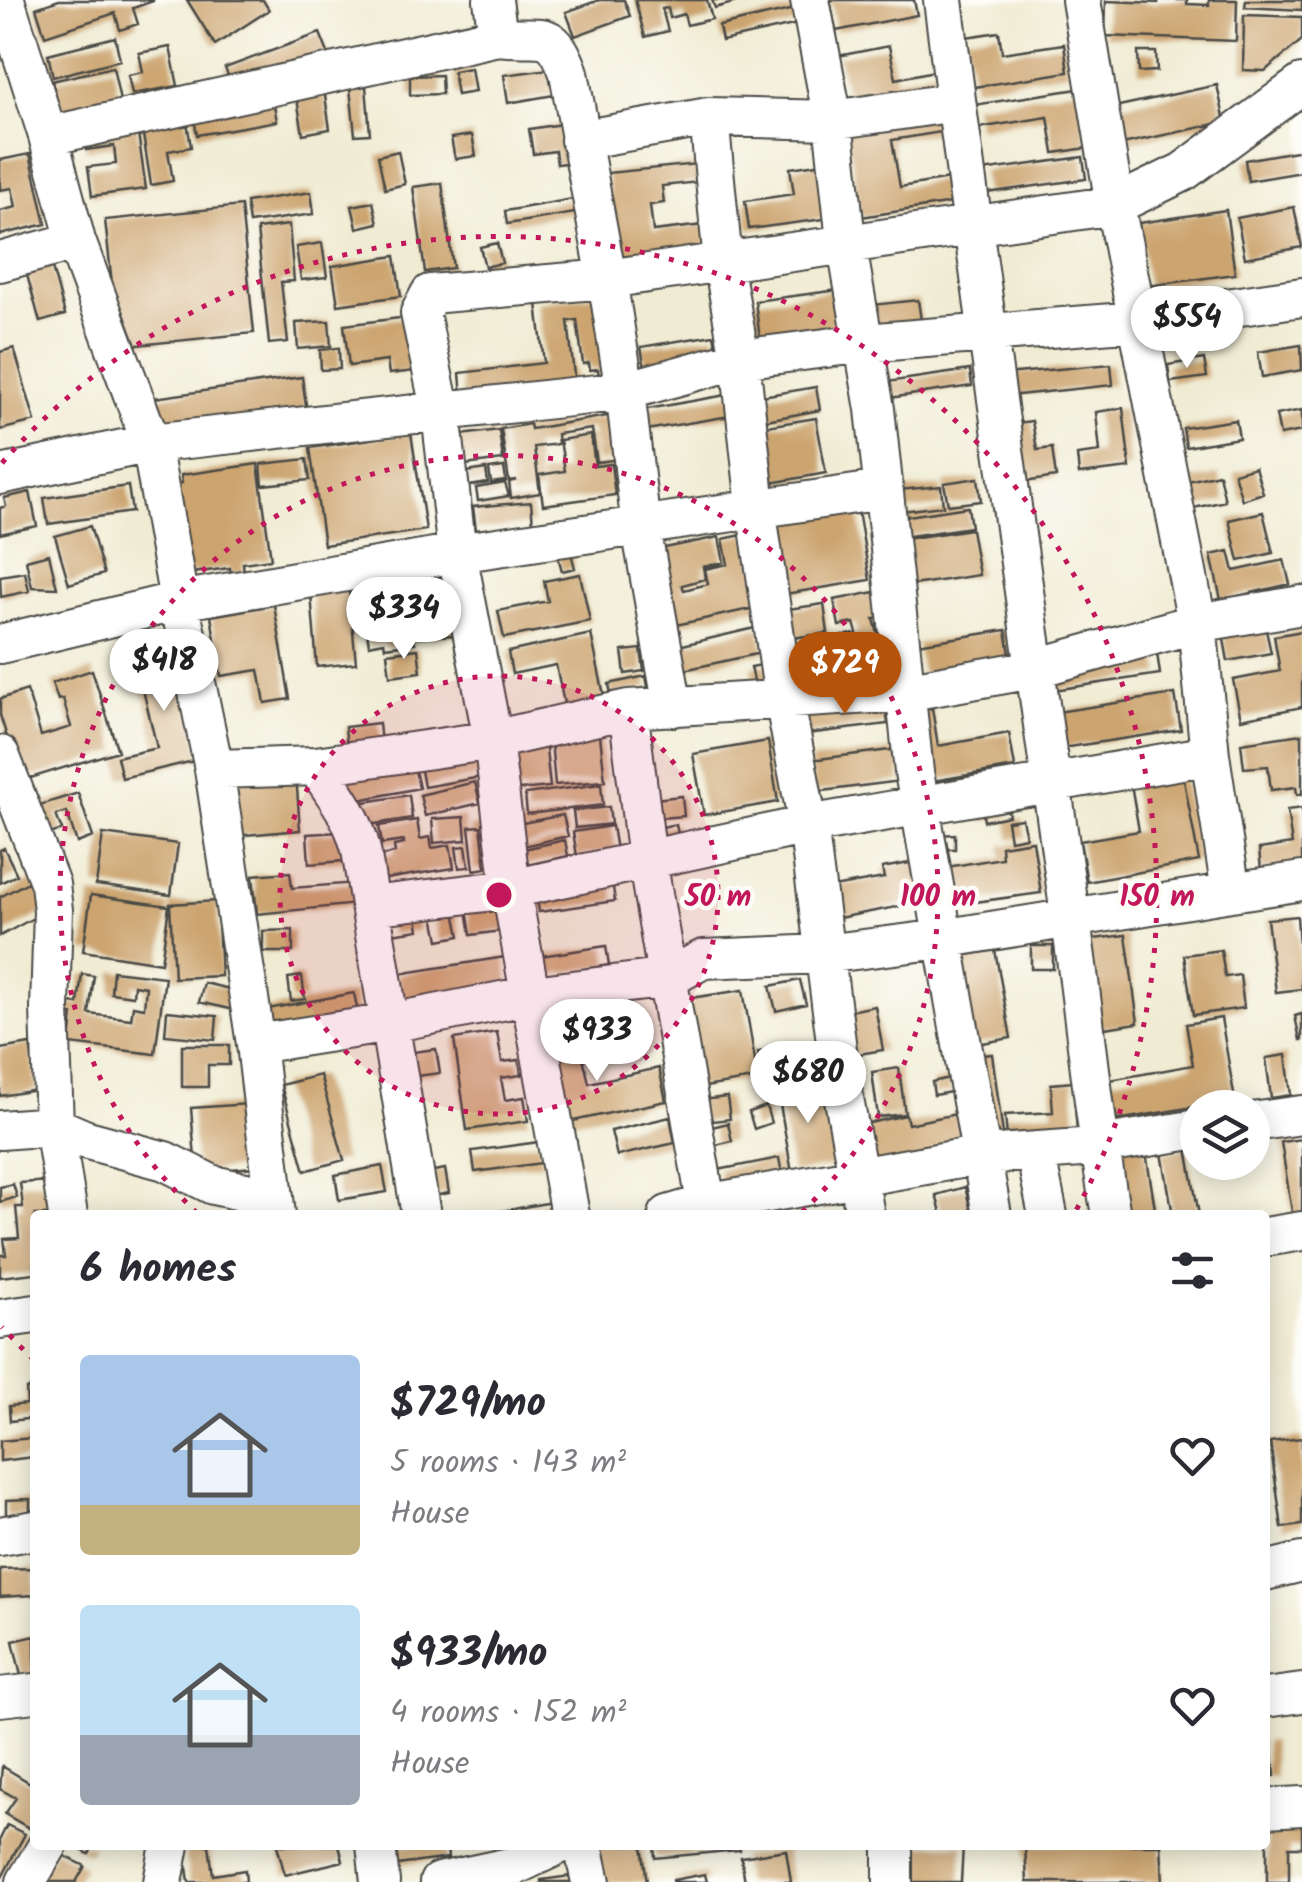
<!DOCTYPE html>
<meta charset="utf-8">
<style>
:root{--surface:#fff;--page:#f2f2f3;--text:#2b2b33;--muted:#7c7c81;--accent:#b45309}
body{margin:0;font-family:Kalam,sans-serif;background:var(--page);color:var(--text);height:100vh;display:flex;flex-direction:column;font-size:38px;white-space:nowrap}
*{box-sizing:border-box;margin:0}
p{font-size:32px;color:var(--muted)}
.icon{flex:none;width:55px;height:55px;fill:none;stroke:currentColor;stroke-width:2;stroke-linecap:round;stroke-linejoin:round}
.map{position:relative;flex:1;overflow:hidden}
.side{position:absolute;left:30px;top:1210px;width:1240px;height:640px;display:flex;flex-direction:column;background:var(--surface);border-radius:10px;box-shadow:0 5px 25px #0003}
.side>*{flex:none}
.buttons{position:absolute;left:1180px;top:1090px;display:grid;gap:20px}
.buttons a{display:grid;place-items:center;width:90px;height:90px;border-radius:50%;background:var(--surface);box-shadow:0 5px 25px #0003;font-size:50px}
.price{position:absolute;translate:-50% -85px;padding:0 22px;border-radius:35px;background:#fff;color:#222;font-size:32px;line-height:65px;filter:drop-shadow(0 2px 5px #0008)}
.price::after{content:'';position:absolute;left:50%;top:60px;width:30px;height:22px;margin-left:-15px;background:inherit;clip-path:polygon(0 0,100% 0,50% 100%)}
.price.active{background:var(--accent);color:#fff}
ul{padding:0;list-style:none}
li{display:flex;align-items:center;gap:30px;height:250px;padding:0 50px}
li span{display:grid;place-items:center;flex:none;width:280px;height:200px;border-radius:10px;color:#555}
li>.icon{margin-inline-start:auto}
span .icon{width:120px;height:120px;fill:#fffc;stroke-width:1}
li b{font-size:42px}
h2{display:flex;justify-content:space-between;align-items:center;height:120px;padding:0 50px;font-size:42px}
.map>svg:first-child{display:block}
.building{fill:#cca46f}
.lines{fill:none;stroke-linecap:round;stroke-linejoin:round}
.minor-casing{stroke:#494844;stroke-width:42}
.minor{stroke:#fff;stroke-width:38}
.ring{fill:none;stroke:#c2185b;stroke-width:5;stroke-dasharray:5 10}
.centre{fill:#c2185b;stroke:#fdfcf7;stroke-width:5}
.ring-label{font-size:30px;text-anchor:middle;font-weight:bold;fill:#c2185b;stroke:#fdfcf7;stroke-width:9;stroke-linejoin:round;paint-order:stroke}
</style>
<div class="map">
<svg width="1302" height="1882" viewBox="0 0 1302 1882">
<rect width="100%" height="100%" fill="#fdfcf7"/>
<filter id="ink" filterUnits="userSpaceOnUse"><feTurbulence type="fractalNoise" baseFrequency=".01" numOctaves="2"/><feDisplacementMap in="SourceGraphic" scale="20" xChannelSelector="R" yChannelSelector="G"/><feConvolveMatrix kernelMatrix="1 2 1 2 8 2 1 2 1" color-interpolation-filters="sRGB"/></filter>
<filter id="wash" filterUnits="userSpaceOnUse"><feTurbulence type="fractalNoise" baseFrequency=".0048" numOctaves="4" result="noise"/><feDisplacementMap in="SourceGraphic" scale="40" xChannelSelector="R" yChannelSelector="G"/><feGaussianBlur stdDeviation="2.25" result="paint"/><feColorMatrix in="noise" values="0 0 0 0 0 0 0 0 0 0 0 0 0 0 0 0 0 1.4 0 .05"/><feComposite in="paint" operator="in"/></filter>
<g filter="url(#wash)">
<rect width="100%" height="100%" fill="#f0ecd4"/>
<g id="blocks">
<path class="building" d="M59 0H153V1L133 8 138 24 120 30 115 13 45 36 36 8Z
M187 0H263L269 10 215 45Z
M599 0H624L630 16 575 36 566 12Z
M635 0H707L712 19 687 25 684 14 670 18 668 8 662 9 668 31 645 37Z
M712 0H740V1L715 8Z
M830 0H914L917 15 836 31Z
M1158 0H1187V4L1209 5V0H1237L1236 41 1105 36 1106 1 1158 3Z
M1246 0H1302V10L1245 7Z
M799 8 802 23 722 41 719 26Z
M1244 15 1302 17V40L1265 71 1243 70Z
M999 32 1002 53 1064 44 1068 72 974 87 966 37Z
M320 33 328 53 233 88 225 68Z
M115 37 120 60 53 77 48 54Z
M889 46 896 79 934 71 939 94 850 112 838 56Z
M170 47 178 86 132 94 128 75 143 72 139 53Z
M1138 52H1156L1157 71 1139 72Z
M113 67 120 101 61 115 52 81Z
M471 68 475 92 457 95 453 71Z
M550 69 554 95 508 103 504 75Z
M441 75 442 94 410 95V76Z
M1217 85 1225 122 1113 146 1105 109Z
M366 86 370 134 355 135 350 88Z
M324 89 330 129 303 134 296 93Z
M1078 89 1087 148 1054 153 1048 117 978 128 974 105Z
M273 100 277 121 197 135 193 113Z
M938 111 941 132 892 140 900 187 949 179 952 203 861 217 846 125Z
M186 115 191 147 168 151 173 181 151 185 141 122Z
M568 123 574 162 557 164 555 151 533 154 529 129Z
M137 126 146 189 92 196 88 167 116 164 114 146 86 150 84 133Z
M472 135 476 156 455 159 451 138Z
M1302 150V172L1248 181 1245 160Z
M398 151 405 184 385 189 378 156Z
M30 154 46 224 0 235V211L16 207 12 188 0 190V160Z
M1083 157 1086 179 986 193 982 171Z
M824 163 832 218 749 229 745 201 794 194 790 168Z
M697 164 699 182 662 186 664 203 650 205 653 231 712 224 716 258 617 268 607 173Z
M442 183 453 268 425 272 413 187Z
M311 192 314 214 249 223 246 202Z
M573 199 575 213 507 224 505 211Z
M373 202 378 223 357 228 352 206Z
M241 206 254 333 119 347 105 220Z
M1294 207 1302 247 1245 258 1237 218Z
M1226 210 1235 274 1147 286 1139 223Z
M289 225 294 281 281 282 288 342 269 344 257 229Z
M322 243 327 277 301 280 296 247Z
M497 243 502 263 485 267 480 247Z
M395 256 401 296 338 305 332 266Z
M49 257 65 315 40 322 24 264Z
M839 290 844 328 760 339 755 301Z
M600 295 610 378 599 379 598 369 590 370 589 363 583 364 577 320 568 321 575 384 462 397 460 373 544 363 537 303Z
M918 300 922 327 874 332 871 305Z
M408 317 415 371 389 374 387 361 349 366 344 325Z
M329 321 331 346 298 349 296 323Z
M714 335 718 356 645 369 641 347Z
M1301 345 1302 370 1262 377 1258 352Z
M14 348 35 421 0 430V352Z
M339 348 340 369 321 370 320 350Z
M1204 359 1207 377 1170 382 1168 365Z
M1111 364 1113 385 1008 396 1006 374Z
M970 370 972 386 882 399 880 383Z
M302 377 307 412 151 435 147 399Z
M816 387 820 410 761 421 756 397Z
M732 394 736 415 640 431 636 411Z
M1123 408 1130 468 1079 474 1077 455 1100 452 1096 412Z
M1302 410V431L1280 435 1276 415Z
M613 415 620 459 597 462 592 429 557 434 558 444 534 447 540 493 511 498 509 482 517 480 509 481 501 429 530 424 531 429Z
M816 418 826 473 771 483 761 427Z
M1236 420 1239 438 1186 447 1183 428Z
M1032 421 1037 450 1052 448 1056 477 1018 483 1010 424Z
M499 430 503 460 450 467 446 437Z
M411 433 426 530 324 545 310 448Z
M591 435 595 466 611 464 615 495 543 505 539 475 565 471 560 440Z
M307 459 310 480 263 485 261 464Z
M258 464 271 559 243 563 244 573 231 575 230 568 184 574 172 485 182 483 181 475Z
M504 467 506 481 491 483 489 469Z
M1255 467 1263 493 1242 500 1234 473Z
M486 469 488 483 469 486 467 472Z
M1219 474 1225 501 1194 508 1188 481Z
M978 478 981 501 948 505 944 483Z
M505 483 509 496 478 501 476 488Z
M128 486 132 512 48 524 44 498Z
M941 486 943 506 901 511 899 490Z
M30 492 37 526 0 534V508L6 506 4 498Z
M856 499 870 580 779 595 765 515Z
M531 502 533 524 476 530 473 507Z
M968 507 971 527 903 537 901 517Z
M1263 512 1273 553 1239 561 1229 520Z
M90 526 104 574 69 584 55 536Z
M971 529 979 575 906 586 899 540Z
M747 534 764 606 676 625 655 550 719 537 724 562 703 567 705 579 682 585 684 590 708 584 705 569 728 564 723 539Z
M1229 551 1234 571 1284 560 1290 584 1221 600 1211 555Z
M571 553 575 568 562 571 558 556Z
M49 554 57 588 32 587 26 560Z
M25 572 29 591 1 597 0 576Z
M448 572 452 612 434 614 430 574Z
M427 574 430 613 414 615 412 598 395 600 392 578Z
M580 574 590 621 504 638 498 611 548 601 544 581Z
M386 575 391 609 410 606 412 619 458 616 459 635 414 637 415 643 385 647 384 642 369 645 359 579Z
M349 590 356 663 317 667 311 594Z
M875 592 880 618 874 619 880 641 836 651 834 638 857 633 854 623 839 626 834 600Z
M824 604 828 633 785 639 781 610Z
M274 605 290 699 265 703 259 670 221 676 211 616Z
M1265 625 1271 653 1228 661 1223 634Z
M759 627 765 652 675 672 670 648Z
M1006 630 1011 660 922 674 917 644Z
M1302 631V707L1241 719 1233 680 1280 671 1274 636Z
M591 634 606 705 566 713 556 665 512 674 508 652Z
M174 643 202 759 122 778 117 757 157 748 134 652Z
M887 648 891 674 799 686 795 660Z
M418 649 421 672 390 676 387 653Z
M641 649 644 671 625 674 622 651Z
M1157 653 1160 674 1054 690 1051 669Z
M767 664 770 682 755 685 751 667Z
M92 670 118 751 21 781 0 715V699L27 690 41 736 71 727 63 699 58 700 52 683Z
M646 676 648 687 611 695 609 684Z
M1175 694 1181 730 1062 748 1057 712Z
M885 700 888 724 806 734 803 709Z
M932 708 938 746 1009 733 1015 767 921 783 909 712Z
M379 723 382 754 348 758 345 727Z
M1302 734V794H1297L1296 787 1271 790 1268 766 1244 768 1241 743Z
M600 735 605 781 555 785 551 740Z
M545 740 550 787 509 791 504 744Z
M768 741 778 802 704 815 693 754Z
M898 749 901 781 814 792 810 760Z
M477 755 481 777 424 787 420 765Z
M414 766 419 788 349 802 345 779Z
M296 774 300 830 235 836 230 780Z
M1183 775 1199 861 1087 882 1080 841 1139 831 1131 784Z
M475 782 480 803 425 816 420 795Z
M601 784 603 805 527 814 525 794Z
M78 793 93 837 77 843 67 812 56 815 62 830 50 834 40 805Z
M409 795 412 818 356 827 352 804Z
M682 796 684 816 647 819 645 800Z
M1006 798 1009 816 984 821 981 803Z
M609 807 611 824 575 828 573 811Z
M1302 808V866L1261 870 1259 849 1292 844 1287 810Z
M563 815 568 836 523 846 518 824Z
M464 817 466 840 434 843 432 819Z
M1022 819 1026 837 1010 840 1007 821Z
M417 820 420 839 430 837 432 848 450 845 454 868 385 879 381 856 395 853 394 846 404 844V841L382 844 379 826Z
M676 824 680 844 661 847 657 828Z
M481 826 486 868 474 870 469 827Z
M612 826 616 850 577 856 573 832Z
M341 832 343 861 309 864 307 834Z
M103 834 178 844 171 895 96 885Z
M955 834V849H940L939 835Z
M565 840 568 856 527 865 524 849Z
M1033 841 1041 893 953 905 947 867 1002 858 1001 846Z
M466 846 469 867 459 868 456 847Z
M4 848 17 875 0 883V850Z
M920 861 928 901 833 919 827 888 884 878 882 868Z
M290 872 292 888 356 883 358 904 257 914 253 875Z
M32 880 48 910 0 936V897Z
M612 880 615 901 539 912 536 891Z
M91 895 169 906 161 963 83 951Z
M504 898 509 930 471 935 466 903Z
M217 901 221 976 174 978 170 904Z
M453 902 460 936 439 940 432 906Z
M416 910 419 930 391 934 388 913Z
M1297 916 1302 989 1276 992 1267 919Z
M293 930V952H263V931Z
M1126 935 1138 1023 1098 1029 1086 940Z
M606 946 609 965 543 976 541 956Z
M1031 946H1053V969H1031Z
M995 950 1011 1038 971 1045 955 957Z
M1221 950 1225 977 1240 975 1244 1008 1193 1015 1184 955Z
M505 957 511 995 404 1012 398 974Z
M113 971 165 977 155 1054 70 1044 73 1015 61 1014 63 1002 78 1004 82 974 94 976 89 1014 131 1019 133 1006 144 1008 146 987 134 985 133 996 111 993Z
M302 976 305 999 291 1001 288 978Z
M800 980 806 1004 776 1011 770 986Z
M204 983 238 991 234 1010 199 1002Z
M743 990 758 1078 693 1089 678 1000Z
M354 993 359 1018 262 1036 257 1011Z
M612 999 617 1054 587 1057 582 1001Z
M875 1006 883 1050 853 1055 845 1012Z
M167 1011 217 1016 215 1040 165 1035Z
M1302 1014V1040H1300L1295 1016Z
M1221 1018 1235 1100 1117 1120 1110 1080 1193 1065 1186 1024Z
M497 1032 502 1062 519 1060 521 1075 501 1078 505 1100 524 1097 528 1121 467 1130 454 1039Z
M577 1032 589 1083 659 1068 666 1101 564 1123 545 1038Z
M30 1044 37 1090 0 1096V1049Z
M182 1045H229V1065H208V1087H182Z
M815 1045 819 1072 762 1080 758 1052Z
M436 1049 440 1073 409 1077 406 1053Z
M992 1054 1003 1134 986 1136 975 1056Z
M1286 1055 1291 1095 1271 1098 1266 1058Z
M899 1068 905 1114 878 1117 872 1072Z
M320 1075 344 1160 305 1171 281 1085Z
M949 1078 951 1092 934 1095 932 1082Z
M824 1079 838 1165 792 1173 777 1087Z
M1073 1082 1078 1143 1008 1148 1005 1115 1053 1112 1051 1084Z
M727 1097 730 1119 696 1123 693 1101Z
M249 1104 254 1167 196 1172 191 1108Z
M766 1106 771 1123 754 1129 749 1112Z
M956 1114 964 1150 870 1170 860 1125 906 1115 908 1124Z
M670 1117 675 1143 617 1156 611 1131Z
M728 1123 732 1141 716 1145 712 1127Z
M1302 1139V1223L1294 1225 1281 1142Z
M1144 1140 1156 1215H1128L1116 1145Z
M539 1142 542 1163 475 1172 472 1151Z
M1187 1148 1199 1215H1173L1162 1153Z
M779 1158 784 1184 723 1196 718 1170Z
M382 1166 387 1192 339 1200 335 1175Z
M445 1169 449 1193 427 1197 423 1173Z
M50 1181 53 1215H35V1273L0 1277V1255H6L4 1239 19 1238 16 1207H23L20 1183Z
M13 1184 17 1197 0 1202V1187Z
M965 1187 972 1215H942L936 1195Z
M552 1202 554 1215H491V1213Z
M35 1388V1418L10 1421 9 1406 27 1404 26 1389Z
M32 1438 34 1457 0 1461V1441Z
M1302 1438V1525L1282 1528 1270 1442Z
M30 1499V1516H6V1500Z
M35 1568V1595L0 1597V1569Z
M35 1636V1673L21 1676 13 1641Z
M1272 1741 1275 1776 1265 1777V1742Z
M2 1766 35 1786V1818L29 1828 5 1814 16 1798 0 1789Z
M1267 1824H1302V1847H1289V1882H1267Z
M7 1825 25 1834 0 1881V1839Z
M71 1845H94L89 1854Z
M184 1845H209L213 1875 245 1870 246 1882H189Z
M277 1845H339L343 1861 285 1875Z
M380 1845H447L448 1858 383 1867Z
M591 1845H642L647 1882H597Z
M654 1845H739L740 1850 655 1858Z
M906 1845H963L961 1882H903Z
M1025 1845H1161L1163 1882H1027Z
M786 1850 791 1882H745L741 1857Z
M55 1851 85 1866 76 1882H38Z
M705 1874 707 1882H673V1880Z
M578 1875 579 1882H541V1880Z"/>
</g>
</g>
<g filter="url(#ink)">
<use href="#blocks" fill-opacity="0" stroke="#494844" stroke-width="2.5"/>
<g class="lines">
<defs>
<path id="minor" d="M5 0 48 136 76 241 151 443 179 601 214 769 256 1044
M810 0 833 120 709 117 723 262 740 359 756 507 784 698 808 825 842 1088 865 1215
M943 0C982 305 1027 610 1070 915 1085 1015 1093 1115 1111 1215
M498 36C542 42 551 24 569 73L607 279 625 391 641 528 673 707
M956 102 833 120 846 241 875 409 914 772 992 1215
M48 136 498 36 493 0
M580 140 709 117
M0 262 76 241
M0 475 151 443 625 391 740 359 865 343 1137 321 1302 297
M0 644 179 601 457 553 882 490
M628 709 647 859 708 1215
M0 755 50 884 53 910 50 1009 54 1126 68 1215
M316 766C335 794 353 816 361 850L421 1215
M214 769 316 766 493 740 628 709 904 692 1033 669 1197 623 1302 605
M1231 892 1302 881
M370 906 511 889 808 825 1210 755
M1252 1122 1302 1115
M0 1130 54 1126 84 1139 165 1161 213 1185 246 1192 259 1215
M1035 1151 1048 1215
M276 1215 256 1044 390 1023 532 995 669 978 703 959 824 954 942 939 1231 892 1210 755 1197 623 1115 205 1081 0
M570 1215 511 889 493 740 457 553 441 413 420 313 430 294 607 279 1115 205 1183 172 1302 84
M668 1215 705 1204 982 1155 1081 1148 1198 1129
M1265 1237 1302 1231
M0 1319 35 1314
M0 1536 35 1530
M1265 1571 1302 1562
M0 1697 35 1693
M1265 1698 1302 1693
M1265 1808 1302 1806
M376 1845 380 1882
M583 1845 591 1882
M893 1845V1882
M26 1882 48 1845
M163 1882 170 1845
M439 1882 514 1866 558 1845"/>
</defs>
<use href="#minor" class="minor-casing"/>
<use href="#minor" class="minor"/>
</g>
</g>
<circle cx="499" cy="895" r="219" fill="#c2185b" fill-opacity=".12"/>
<g class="ring">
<circle cx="499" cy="895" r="219"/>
<path d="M197 1213A439 439 0 1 1 801 1213"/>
<path d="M34 1360A658 658 0 0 1 2 1327M2 463A658 658 0 0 1 1074 1214"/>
</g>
<circle cx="499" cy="895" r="15" class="centre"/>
<g class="ring-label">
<text x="718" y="906">50 m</text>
<text x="938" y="906">100 m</text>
<text x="1157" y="906">150 m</text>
</g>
</svg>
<div class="buttons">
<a><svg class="icon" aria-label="layers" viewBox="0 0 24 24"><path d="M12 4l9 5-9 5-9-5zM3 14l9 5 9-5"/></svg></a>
</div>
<b class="price" style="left:1187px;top:371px">$554</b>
<b class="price" style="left:404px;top:662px">$334</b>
<b class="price" style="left:164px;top:714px">$418</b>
<b class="price active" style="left:845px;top:717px">$729</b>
<b class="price" style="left:597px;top:1084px">$933</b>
<b class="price" style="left:808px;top:1126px">$680</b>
<section class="side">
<h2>6 homes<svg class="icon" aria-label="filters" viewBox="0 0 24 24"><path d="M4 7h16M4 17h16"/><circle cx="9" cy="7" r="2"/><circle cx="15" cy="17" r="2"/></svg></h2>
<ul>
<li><span style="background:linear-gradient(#a9c7e8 75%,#c2b280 0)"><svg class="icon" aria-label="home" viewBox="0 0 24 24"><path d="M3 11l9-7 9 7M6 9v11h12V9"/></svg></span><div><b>$729/mo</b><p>5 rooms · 143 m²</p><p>House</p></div><svg class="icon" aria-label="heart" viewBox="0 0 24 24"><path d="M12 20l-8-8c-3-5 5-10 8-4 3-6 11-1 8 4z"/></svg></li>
<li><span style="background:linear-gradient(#bfe0f5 65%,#9aa5b1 0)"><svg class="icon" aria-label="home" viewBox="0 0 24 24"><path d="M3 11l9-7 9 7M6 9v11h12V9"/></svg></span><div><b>$933/mo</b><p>4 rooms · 152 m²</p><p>House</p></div><svg class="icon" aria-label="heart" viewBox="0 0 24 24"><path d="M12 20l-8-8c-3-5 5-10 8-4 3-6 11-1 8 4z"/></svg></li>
</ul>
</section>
</div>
